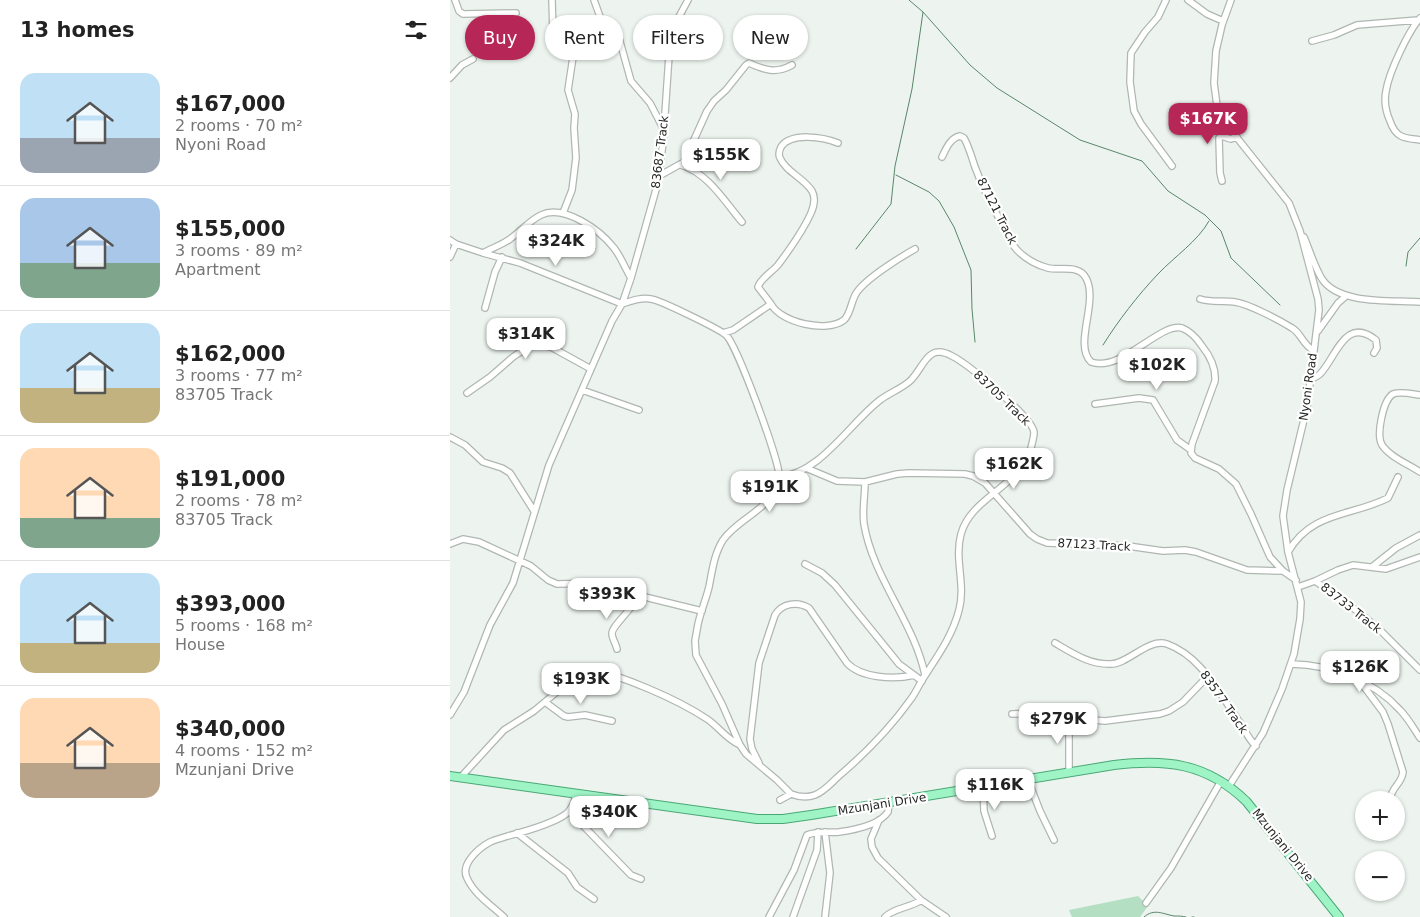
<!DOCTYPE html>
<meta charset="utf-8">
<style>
:root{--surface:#fff;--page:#f6f6f6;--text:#222;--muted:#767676;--line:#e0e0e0;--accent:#b62757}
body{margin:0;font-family:"DejaVu Sans",sans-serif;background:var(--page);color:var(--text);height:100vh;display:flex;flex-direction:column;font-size:19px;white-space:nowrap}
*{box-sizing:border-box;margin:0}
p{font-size:16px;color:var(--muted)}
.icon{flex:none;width:28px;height:28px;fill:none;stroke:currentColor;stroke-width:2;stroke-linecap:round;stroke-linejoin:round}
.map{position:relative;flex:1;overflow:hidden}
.details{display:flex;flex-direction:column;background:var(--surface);width:450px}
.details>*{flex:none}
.guide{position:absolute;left:15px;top:15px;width:475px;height:45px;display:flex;gap:10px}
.controls{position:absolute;left:905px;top:791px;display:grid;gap:10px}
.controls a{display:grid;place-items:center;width:50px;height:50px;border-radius:50%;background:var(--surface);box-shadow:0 1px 4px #0004;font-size:25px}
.price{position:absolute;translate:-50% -42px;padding:0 11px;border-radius:10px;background:#fff;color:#222;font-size:16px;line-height:32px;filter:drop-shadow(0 1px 2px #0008)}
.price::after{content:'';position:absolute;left:50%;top:30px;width:15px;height:11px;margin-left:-8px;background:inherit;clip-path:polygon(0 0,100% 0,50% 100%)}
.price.current{background:var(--accent);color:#fff}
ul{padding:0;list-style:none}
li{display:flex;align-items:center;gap:15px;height:125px;padding:0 20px}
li+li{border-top:1px solid var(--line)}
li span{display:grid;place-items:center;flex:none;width:140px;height:100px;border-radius:15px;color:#555}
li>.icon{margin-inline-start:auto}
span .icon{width:60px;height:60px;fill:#fffc;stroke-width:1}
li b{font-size:21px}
h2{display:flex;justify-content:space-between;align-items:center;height:60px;padding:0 20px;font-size:21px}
.tag{padding:0 18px;border-radius:22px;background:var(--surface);box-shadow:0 1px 4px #0004;font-size:18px;line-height:45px}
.tag.current{background:var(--accent);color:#fff}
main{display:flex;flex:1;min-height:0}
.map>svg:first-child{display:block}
.green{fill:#b4dfc3}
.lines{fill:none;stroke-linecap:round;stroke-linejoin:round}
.stream{stroke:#5a866b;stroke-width:1}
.minor-casing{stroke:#b0b7b2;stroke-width:8}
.major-casing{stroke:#4aa775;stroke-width:10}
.minor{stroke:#fff;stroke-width:5.5}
.major{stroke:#9ef4c5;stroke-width:8}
.labels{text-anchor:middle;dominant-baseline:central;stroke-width:4.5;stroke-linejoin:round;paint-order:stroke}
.street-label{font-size:12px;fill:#262826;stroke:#fff}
</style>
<main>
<section class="details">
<h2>13 homes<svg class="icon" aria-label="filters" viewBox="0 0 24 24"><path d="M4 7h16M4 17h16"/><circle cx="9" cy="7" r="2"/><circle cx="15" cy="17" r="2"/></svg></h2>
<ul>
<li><span style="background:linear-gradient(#bfe0f5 65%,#9aa5b1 0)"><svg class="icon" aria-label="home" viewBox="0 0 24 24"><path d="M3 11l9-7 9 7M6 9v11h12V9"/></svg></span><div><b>$167,000</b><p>2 rooms · 70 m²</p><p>Nyoni Road</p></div></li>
<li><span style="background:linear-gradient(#a9c7e8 65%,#7fa58c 0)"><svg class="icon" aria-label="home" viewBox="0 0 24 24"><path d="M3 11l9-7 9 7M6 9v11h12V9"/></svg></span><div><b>$155,000</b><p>3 rooms · 89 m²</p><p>Apartment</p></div></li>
<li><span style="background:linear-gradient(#bfe0f5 65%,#c2b280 0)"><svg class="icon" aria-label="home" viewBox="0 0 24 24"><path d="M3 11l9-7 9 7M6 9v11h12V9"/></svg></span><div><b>$162,000</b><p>3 rooms · 77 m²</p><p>83705 Track</p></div></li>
<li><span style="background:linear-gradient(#ffd9b3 70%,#7fa58c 0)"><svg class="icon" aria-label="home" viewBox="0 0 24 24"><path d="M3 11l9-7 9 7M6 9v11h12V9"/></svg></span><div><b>$191,000</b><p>2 rooms · 78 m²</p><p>83705 Track</p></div></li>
<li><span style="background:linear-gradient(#bfe0f5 70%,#c2b280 0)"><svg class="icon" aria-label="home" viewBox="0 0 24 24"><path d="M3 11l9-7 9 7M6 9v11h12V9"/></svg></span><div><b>$393,000</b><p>5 rooms · 168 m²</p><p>House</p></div></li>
<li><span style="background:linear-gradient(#ffd9b3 65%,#b9a48a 0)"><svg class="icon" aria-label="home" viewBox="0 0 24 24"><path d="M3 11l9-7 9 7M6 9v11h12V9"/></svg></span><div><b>$340,000</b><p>4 rooms · 152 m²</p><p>Mzunjani Drive</p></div></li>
</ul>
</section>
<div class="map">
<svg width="970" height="917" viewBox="0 0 970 917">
<rect width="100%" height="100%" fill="#edf4ef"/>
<path class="green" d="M688 896 698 906 690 917H622L619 910Z"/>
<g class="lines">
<path class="stream" d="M473 12 520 65 547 88 630 140 692 161 718 191 755 215 771 231 781 258 830 305
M446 175 479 192 489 201 504 227 521 270 522 309 525 342
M406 249 441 204 445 166 462 89 473 12 459 0
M956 266 958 252 970 238
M653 345C668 321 688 295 708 274 724 257 748 241 759 221
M694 917C704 908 713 914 724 916 729 916 732 916 736 917
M742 917H744"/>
<defs>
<path id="minor" d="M5 0 9 11 13 14 66 13
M102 0 103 33 105 39 119 50 123 57 118 90 125 114 124 128 126 158 122 190 113 213
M144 0 153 25 169 38 181 81 200 103 214 130
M716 0 708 17 695 32 681 53 680 82 684 111 691 124 722 166
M738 0 757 14 773 21
M970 18C958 32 939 72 936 91 934 101 936 112 940 121 942 127 945 133 951 136 957 139 964 139 970 140
M862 41 884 35 907 25 968 20
M0 78 12 65 23 59
M492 157C496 149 500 138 510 136L514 138C519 147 522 158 525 167 532 186 541 204 551 222 556 232 560 243 568 251 576 259 587 265 598 268 610 271 629 264 636 278 649 302 623 344 641 362 671 373 710 322 732 328 740 331 748 340 752 346 760 356 766 368 765 381L742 444 741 453 745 458 769 469 786 484 801 514 820 557 833 571 846 580
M231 165C258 173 275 202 292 222
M209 176 234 162 257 111 264 101 276 90 296 65 299 63C314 70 326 74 342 65
M772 181 770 173 769 138 771 136 781 139 787 137
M854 237C860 251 864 266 872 279 889 305 942 300 970 302
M0 240 6 244 33 253C42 248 52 245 60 239 71 231 79 221 91 215 114 204 150 230 164 248 171 257 175 268 181 278
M33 253 70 263 172 304
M0 257 6 244
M750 299C762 303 774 300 785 302 799 304 829 320 842 328 851 333 853 345 863 350
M172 304C181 301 191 297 201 299 210 300 269 329 276 335 287 345 330 462 329 476 326 508 289 517 273 540 264 554 262 572 259 587 256 599 251 611 248 624L245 641 246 655 272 704 290 745 296 754 327 780 341 794
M321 304C331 323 377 333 394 320 401 314 401 300 407 292 417 278 449 258 465 249
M35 308 45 272 52 257
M868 331 888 303 896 296
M273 333 283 330 321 304 308 287C310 279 322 272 328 265 340 249 353 231 361 213 364 206 366 198 362 191 354 178 336 172 330 158 328 154 329 151 331 147 341 132 373 137 388 143
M860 380C863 378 867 377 870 374 886 358 895 315 926 340L927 348 924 353
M132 390 189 410
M17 393 40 377 63 357 84 343 101 347 141 369
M970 395C962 394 950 391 943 394 933 400 926 435 932 445 940 457 958 464 970 472
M645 404 689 398 703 400 727 440 741 450
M0 437 15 445 33 462 52 468 60 473 84 511
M356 468 387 481 415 482
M329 477C370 474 399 424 430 400 439 393 451 389 460 381 474 368 477 342 502 356 518 364 582 417 584 432 584 438 582 443 581 448 570 487 521 497 511 534 504 559 516 585 509 610 503 634 489 654 476 674 470 682 467 691 461 699 441 727 417 752 390 775 382 782 375 791 365 795 357 798 349 797 341 794L330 800
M0 544 13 539 29 542 81 566 98 580 107 584 148 583 163 586 199 598 252 611
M838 552C862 511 900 517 938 498L948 477
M355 564 372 573 385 585 441 654 449 664 472 681
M922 567 946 548 970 535
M865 581 888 570 903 565 936 569 970 557
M848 587 865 581 892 599 928 628 970 670
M605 643C622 653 640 665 661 664 678 664 698 638 717 644 752 656 771 697 791 724 796 732 799 740 806 746
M167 649C166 644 162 638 162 634 161 626 184 609 188 595
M842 664C881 665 923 680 950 710 958 718 964 729 970 738
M475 675C464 622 423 578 414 524 412 510 415 496 415 482L447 474 459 473 515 474 523 476 535 483 580 534 587 539 597 543 678 546 713 551 735 550 746 552 797 570 833 571
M912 684 933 712 938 724 953 772C952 784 941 787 940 800
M95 702 114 716 118 717 135 715 162 721
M562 714 594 713 631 719 655 721 710 714 719 711 733 702 757 677
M0 715 14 692 40 625 63 583 99 465 162 321 172 304 181 278 207 186 213 143 220 41 224 26 238 0
M309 763 302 749 300 739 309 663 325 615C332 603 348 601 359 608L397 663C411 678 444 680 464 675
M619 773V717
M10 778 54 730 84 711 108 691 128 672 136 668C171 675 227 699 257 719 269 727 276 739 290 745
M578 780 590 811 604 840
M779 786 813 733 832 689 844 654 850 619 851 602 838 552 833 516 837 490 857 407 869 310 868 299 850 231 839 203 776 124 767 106 764 83 766 51 772 25 781 0
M533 787 534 811 542 836
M119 811 181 875 191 879
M429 820 421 839 422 847 428 858 471 900 496 917
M375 832 380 873 375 917
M67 833 118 873 127 887 144 899
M696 903 721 868 771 781
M54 917C41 905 24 894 17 878 10 864 29 848 40 842 46 839 52 838 58 836 73 832 104 823 116 814 122 809 125 801 126 794
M319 917 344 870 357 835C367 831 379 833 389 832 404 830 429 825 438 812L439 802
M343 917 367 850 368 832
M435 917C445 907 461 908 471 900"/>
<path id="major" d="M0 776 307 819H333L361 815 664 765C717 759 756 763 796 801L889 917"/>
</defs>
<use href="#minor" class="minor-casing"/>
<use href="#major" class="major-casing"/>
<use href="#minor" class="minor"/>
<use href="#major" class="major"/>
</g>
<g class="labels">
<g class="street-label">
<text transform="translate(210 152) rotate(-83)">83687 Track</text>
<text transform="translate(547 211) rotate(63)">87121 Track</text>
<text transform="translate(858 387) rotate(-82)">Nyoni Road</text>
<text transform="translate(552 398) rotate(44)">83705 Track</text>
<text transform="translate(644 545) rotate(3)">87123 Track</text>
<text transform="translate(901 608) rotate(38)">83733 Track</text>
<text transform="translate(774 702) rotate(55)">83577 Track</text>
<text transform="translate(432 804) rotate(-9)">Mzunjani Drive</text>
<text transform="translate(833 845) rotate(51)">Mzunjani Drive</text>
</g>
</g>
</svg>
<div class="controls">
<a>+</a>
<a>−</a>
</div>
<b class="price current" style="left:758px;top:145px">$167K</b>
<b class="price" style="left:271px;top:181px">$155K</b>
<b class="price" style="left:106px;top:267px">$324K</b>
<b class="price" style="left:76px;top:360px">$314K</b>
<b class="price" style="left:707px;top:391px">$102K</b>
<b class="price" style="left:564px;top:490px">$162K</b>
<b class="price" style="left:320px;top:513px">$191K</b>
<b class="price" style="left:157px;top:620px">$393K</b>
<b class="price" style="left:910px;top:693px">$126K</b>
<b class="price" style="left:131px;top:705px">$193K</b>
<b class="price" style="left:608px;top:745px">$279K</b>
<b class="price" style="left:545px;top:811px">$116K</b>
<b class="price" style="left:159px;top:838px">$340K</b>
<div class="guide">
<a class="tag current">Buy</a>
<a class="tag">Rent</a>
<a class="tag">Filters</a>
<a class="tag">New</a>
</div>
</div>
</main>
